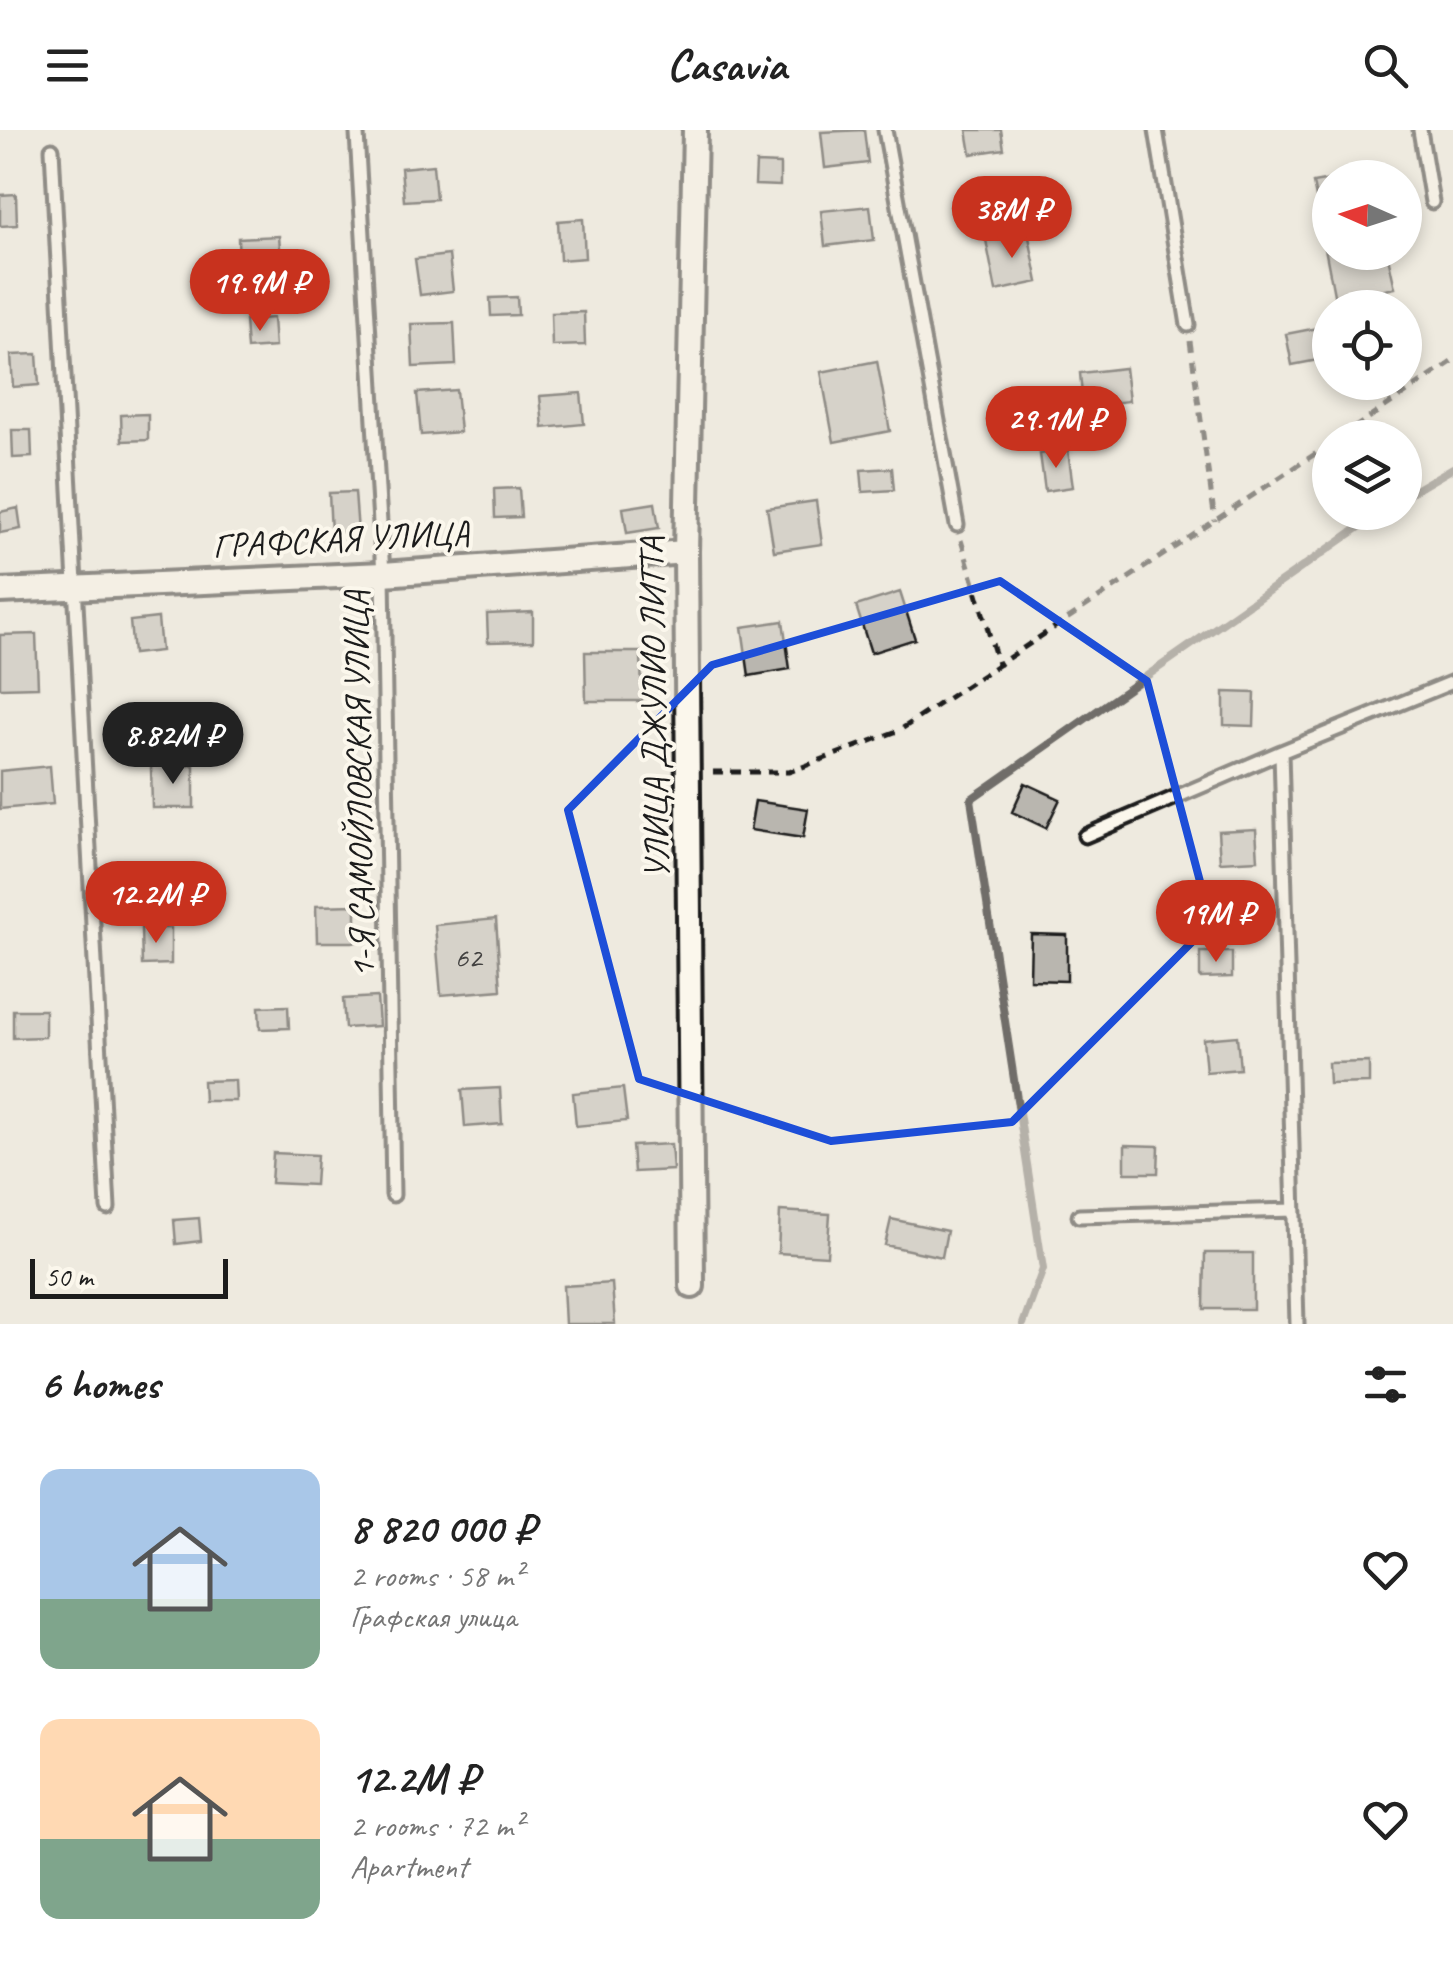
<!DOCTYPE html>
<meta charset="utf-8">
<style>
:root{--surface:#fff;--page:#f2f2f2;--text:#222;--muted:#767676;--accent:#c8321e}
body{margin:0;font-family:Caveat,sans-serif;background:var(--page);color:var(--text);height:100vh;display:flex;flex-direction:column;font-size:38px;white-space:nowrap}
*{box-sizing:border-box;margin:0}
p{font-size:32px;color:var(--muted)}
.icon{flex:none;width:55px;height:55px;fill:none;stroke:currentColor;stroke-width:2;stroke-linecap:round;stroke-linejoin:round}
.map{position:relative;height:1194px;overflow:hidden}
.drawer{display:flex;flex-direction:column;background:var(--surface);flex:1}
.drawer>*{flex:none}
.needle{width:65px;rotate:273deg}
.controls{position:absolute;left:1312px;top:30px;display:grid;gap:20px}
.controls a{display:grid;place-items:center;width:110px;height:110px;border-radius:50%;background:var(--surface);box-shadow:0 5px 15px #0003;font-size:50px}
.scale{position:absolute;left:30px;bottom:25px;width:198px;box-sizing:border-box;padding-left:10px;border:5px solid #1c1c1c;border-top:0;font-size:28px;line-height:35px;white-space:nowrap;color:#1c1c1c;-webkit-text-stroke:8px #fbf7ec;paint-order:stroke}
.price{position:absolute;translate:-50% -85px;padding:0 22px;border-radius:35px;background:var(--accent);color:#fff;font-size:32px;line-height:65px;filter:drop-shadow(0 2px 5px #0008)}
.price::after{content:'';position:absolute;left:50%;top:60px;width:30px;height:22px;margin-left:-15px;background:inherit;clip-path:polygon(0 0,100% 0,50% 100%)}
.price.current{background:#222;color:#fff}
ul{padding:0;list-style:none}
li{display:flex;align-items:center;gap:30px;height:250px;padding:0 40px}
li span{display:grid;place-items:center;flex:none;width:280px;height:200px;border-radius:20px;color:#555}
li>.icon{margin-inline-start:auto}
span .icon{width:120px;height:120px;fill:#fffc;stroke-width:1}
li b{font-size:42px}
h2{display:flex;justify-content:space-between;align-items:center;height:120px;padding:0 40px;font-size:42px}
header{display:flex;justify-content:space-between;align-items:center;height:130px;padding:0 40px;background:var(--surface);font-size:45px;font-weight:800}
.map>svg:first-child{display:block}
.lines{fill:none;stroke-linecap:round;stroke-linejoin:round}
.stream{stroke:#6f6d69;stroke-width:8}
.building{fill:#b9b6af;stroke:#1c1c1c;stroke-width:2.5}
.service-casing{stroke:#1c1c1c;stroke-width:19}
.minor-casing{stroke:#1c1c1c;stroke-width:30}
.path{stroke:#1c1c1c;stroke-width:5;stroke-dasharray:10 8;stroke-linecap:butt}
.service{stroke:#fbf7ec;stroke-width:11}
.minor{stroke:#fbf7ec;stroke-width:22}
.marked{fill:none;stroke:#1d4ed8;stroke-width:8;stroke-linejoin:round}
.labels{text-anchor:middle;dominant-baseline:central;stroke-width:8;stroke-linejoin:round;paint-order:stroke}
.number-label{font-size:30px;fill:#434241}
.street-label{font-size:35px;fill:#1c1c1c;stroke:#fbf7ec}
</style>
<header><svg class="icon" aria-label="menu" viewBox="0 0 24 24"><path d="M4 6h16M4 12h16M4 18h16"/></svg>Casavia<svg class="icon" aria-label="search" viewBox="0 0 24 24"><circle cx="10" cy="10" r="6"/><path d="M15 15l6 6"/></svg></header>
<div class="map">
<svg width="1453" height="1194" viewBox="0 0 1453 1194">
<rect width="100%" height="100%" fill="#eeeadf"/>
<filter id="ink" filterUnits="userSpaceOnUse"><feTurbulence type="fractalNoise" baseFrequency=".01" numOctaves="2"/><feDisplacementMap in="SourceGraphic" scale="20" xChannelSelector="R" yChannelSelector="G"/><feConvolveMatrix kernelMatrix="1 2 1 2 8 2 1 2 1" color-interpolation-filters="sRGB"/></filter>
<g filter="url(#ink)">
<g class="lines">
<path class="stream" d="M1405 366 1453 338
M1023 1194 1043 1139 971 669 1381 382"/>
</g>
<path class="building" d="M864 0 868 33 825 38 821 2Z
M967 0H1001L1004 19 971 24Z
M756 33 780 34V56L755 55Z
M433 35 436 69 404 71 401 38Z
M1330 50V84L1320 86 1313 53Z
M16 64 17 95 0 96V65Z
M870 76 874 110 825 116 821 81Z
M583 89 585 128 560 130 558 91Z
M1028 102 1038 152 996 161 986 110Z
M279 106 281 130 239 133 238 108Z
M1330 112V122H1387L1395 158 1335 170 1324 113Z
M449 125 453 161 420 165 415 129Z
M517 167 518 185 491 186 490 168Z
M584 182 585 215 552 216 551 183Z
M273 188 275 217 247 219 245 190Z
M454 193 456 235 413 237 411 194Z
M1317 198 1323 229 1292 235 1286 204Z
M37 224 39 255 13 257 11 225Z
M877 231 890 301 834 312 821 242Z
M1125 238 1129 271 1083 276 1080 243Z
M456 260 460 302 421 305 417 263Z
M581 263 584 294 543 298 540 266Z
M148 284V310L122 311 121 285Z
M12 300H31L32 327 13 328Z
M1068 320 1073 357 1045 361 1040 324Z
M892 338 894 360 863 362 861 340Z
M519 358 521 387 495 388 494 359Z
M355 362 358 402 331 403 329 363Z
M816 371 822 414 774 421 767 378Z
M655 373 659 398 627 403 623 378Z
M18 378 21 399 0 403V382Z
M900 462 915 509 871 523 856 476Z
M533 482V511L488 512 487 484Z
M158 488 161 521 133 524 130 491Z
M783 491 790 539 749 546 742 497Z
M36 504 38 557 0 558V505Z
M585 522H641L642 571H586Z
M1224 562 1255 563 1254 596 1224 595Z
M194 635V678H152L151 636Z
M50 636 53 674 0 679V641Z
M1025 653 1060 669 1046 698 1012 682Z
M755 671 808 679 803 708 750 700Z
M1256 699 1258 730 1220 732 1218 701Z
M356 775V812H317L316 776Z
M496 789 501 860 441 865 435 795Z
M141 798H171V834L142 835Z
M1031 804 1067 805V851L1030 850Z
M1200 822H1232V847L1200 848Z
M377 867 379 896 345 898 343 869Z
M288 876 289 898 260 899 259 877Z
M13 880H45V907L13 908Z
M1237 906 1240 939 1206 942 1203 909Z
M1369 932V953L1329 954 1328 933Z
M235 950 236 971H204L203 951Z
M500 958 502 994 465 997 462 960Z
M623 958 627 991 576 996 573 963Z
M671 1014 673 1040 634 1042 632 1016Z
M1125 1015 1159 1016 1158 1043H1125Z
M273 1023 317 1025 315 1055 271 1053Z
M780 1081 830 1084 827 1126 778 1123Z
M199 1088 201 1111 176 1114 174 1090Z
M891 1089 947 1101 942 1127 885 1115Z
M1205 1123H1253V1179H1204Z
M612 1153 615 1194H565L563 1156Z"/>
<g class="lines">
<defs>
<path id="service" d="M885 0 957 395
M1156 0 1188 195
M1420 0 1432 72
M357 4 383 444 393 1065
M52 19 108 1078
M1085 706 1281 622
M1079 1086 1293 1080
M1297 1194 1281 622 1453 552"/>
<path id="minor" d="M0 461 383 444 686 422
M692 1156 686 422 695 0"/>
</defs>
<use href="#service" class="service-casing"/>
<use href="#minor" class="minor-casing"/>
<path class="path" d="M1190 211 1215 391
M1339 308 1453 231
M961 410 999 537
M713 642H789L900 600 1330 314"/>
<use href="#service" class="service"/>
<use href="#minor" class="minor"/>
</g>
</g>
<path d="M0 0H1453V1194H0ZM1000 451 1147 551 1211 793 1012 992 831 1011 639 949 568 680 712 535Z" fill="#eeeadf" fill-opacity=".55" fill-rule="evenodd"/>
<path class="marked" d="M1000 451 1147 551 1211 793 1012 992 831 1011 639 949 568 680 712 535Z"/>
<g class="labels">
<g class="number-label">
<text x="468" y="827">62</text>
</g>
<g class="street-label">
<text transform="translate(341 409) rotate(-3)">ГРАФСКАЯ УЛИЦА</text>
<text transform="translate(654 578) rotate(-91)">УЛИЦА ДЖУЛИО ЛИТТА</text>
<text transform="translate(359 654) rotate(-91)">1-Я САМОЙЛОВСКАЯ УЛИЦА</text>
</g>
</g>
</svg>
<div class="controls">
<a><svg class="needle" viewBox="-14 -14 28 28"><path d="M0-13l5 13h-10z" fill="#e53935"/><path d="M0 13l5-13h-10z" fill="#767676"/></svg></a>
<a><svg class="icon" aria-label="locate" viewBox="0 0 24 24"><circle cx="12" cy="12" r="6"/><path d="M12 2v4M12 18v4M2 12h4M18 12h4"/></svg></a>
<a><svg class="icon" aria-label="layers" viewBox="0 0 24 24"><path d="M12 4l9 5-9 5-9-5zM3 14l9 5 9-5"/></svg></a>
</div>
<div class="scale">50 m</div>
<b class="price" style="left:1012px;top:131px">38M ₽</b>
<b class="price" style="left:260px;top:204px">19.9M ₽</b>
<b class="price" style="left:1056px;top:341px">29.1M ₽</b>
<b class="price current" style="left:173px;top:657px">8.82M ₽</b>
<b class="price" style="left:156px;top:816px">12.2M ₽</b>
<b class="price" style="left:1216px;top:835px">19M ₽</b>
</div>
<section class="drawer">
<h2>6 homes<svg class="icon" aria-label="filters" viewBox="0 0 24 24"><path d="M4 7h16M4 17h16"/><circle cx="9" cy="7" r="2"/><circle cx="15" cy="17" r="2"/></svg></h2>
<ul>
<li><span style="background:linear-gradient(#a9c7e8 65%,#7fa58c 0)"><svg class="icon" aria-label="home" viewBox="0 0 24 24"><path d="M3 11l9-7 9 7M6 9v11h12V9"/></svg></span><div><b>8 820 000 ₽</b><p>2 rooms · 58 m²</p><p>Графская улица</p></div><svg class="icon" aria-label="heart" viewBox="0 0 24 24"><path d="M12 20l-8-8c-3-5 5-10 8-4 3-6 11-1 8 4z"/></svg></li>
<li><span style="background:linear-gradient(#ffd9b3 60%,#7fa58c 0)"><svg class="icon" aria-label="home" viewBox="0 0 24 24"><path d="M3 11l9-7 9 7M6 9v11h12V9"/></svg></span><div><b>12.2M ₽</b><p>2 rooms · 72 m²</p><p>Apartment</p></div><svg class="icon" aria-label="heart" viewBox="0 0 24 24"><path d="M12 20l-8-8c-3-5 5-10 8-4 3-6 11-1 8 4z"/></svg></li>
</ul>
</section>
